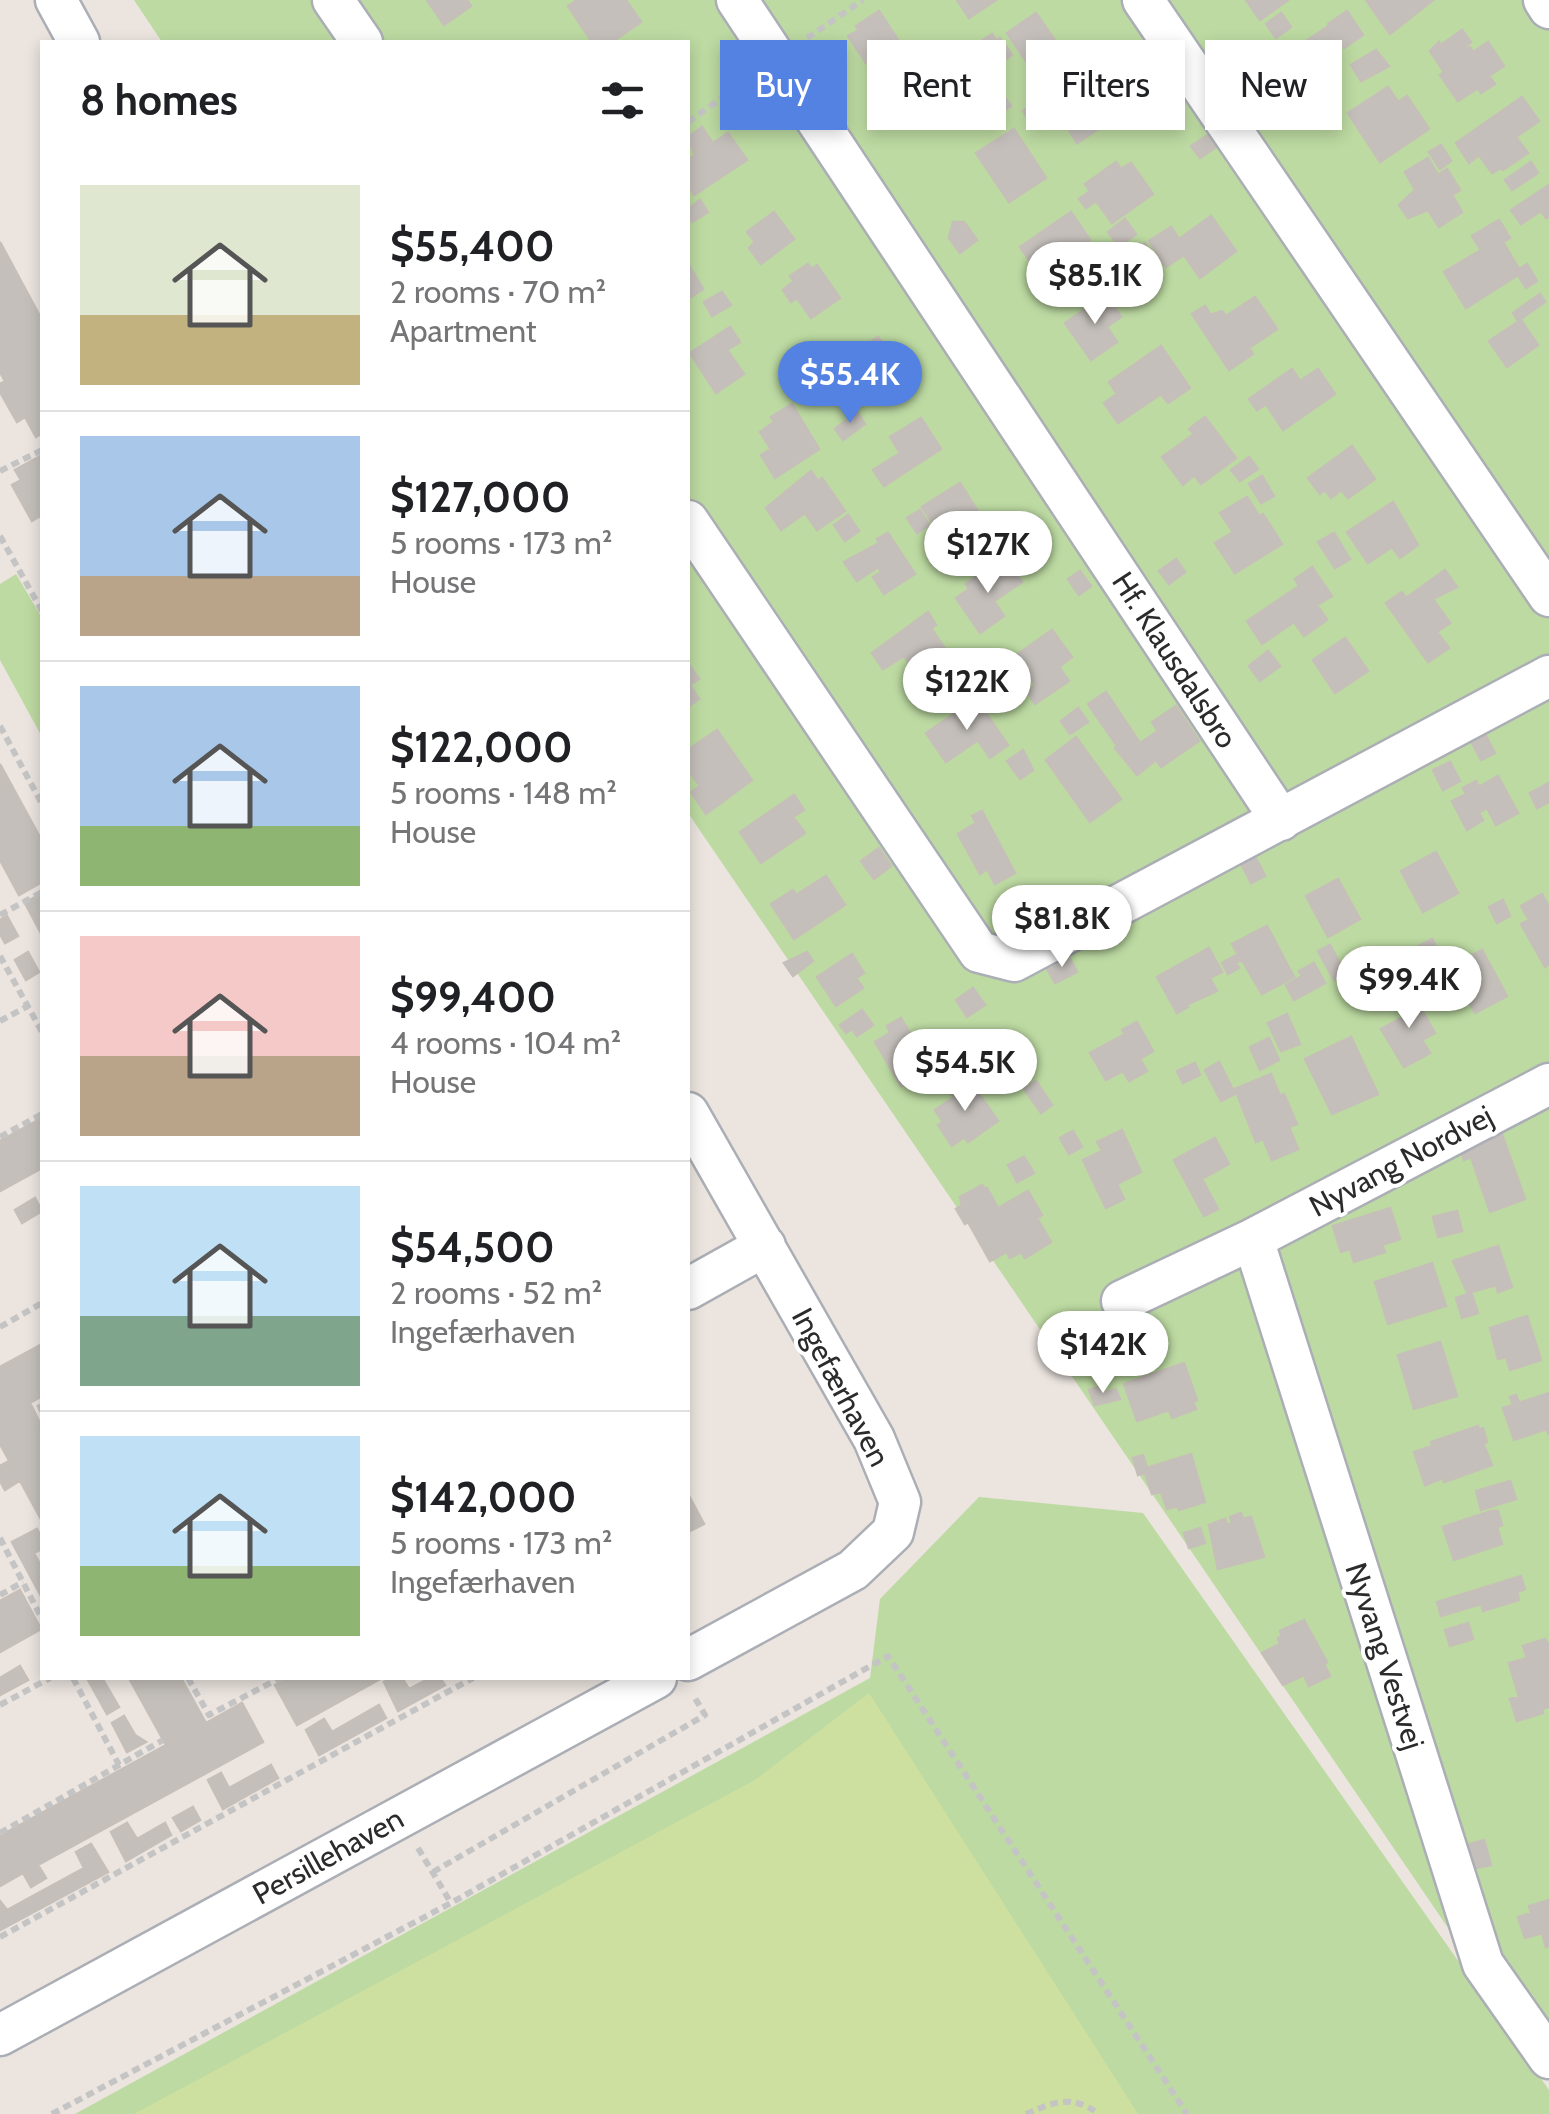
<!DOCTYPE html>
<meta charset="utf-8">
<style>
:root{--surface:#fff;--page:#f6f6f6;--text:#202124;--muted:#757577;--line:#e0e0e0;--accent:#5382e3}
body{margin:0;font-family:Cabin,sans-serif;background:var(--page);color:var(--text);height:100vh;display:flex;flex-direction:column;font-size:38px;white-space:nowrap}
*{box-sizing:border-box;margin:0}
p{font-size:32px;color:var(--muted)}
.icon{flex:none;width:55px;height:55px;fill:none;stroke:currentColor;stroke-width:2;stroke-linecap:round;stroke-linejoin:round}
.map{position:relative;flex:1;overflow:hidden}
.sheet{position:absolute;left:40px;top:40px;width:650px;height:1640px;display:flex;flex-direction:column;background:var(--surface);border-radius:0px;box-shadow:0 5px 15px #0003}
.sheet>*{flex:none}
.guide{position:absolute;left:720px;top:40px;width:678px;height:90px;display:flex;gap:20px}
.price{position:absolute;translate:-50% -85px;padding:0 22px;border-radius:35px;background:#fff;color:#222;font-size:32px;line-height:65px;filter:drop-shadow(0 2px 5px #0008)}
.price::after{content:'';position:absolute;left:50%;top:60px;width:30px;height:22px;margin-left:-15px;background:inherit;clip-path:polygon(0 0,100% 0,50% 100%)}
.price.active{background:var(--accent);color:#fff}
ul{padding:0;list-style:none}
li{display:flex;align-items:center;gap:30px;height:250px;padding:0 40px}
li+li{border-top:2px solid var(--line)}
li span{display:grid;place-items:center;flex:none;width:280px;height:200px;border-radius:0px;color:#555}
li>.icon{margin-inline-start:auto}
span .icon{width:120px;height:120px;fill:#fffc;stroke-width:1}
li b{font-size:42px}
h2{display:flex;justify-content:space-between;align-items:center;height:120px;padding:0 40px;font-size:42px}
.chip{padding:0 35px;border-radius:0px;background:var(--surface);box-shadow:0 5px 15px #0003;font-size:35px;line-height:90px}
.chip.active{background:var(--accent);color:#fff}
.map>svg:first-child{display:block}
.green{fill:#bddaa2}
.pitch{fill:#cee09f}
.building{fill:#c4bfba;stroke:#c6bfb9;stroke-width:2.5}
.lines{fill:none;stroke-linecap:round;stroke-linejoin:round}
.minor-casing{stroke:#abafb5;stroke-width:45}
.path{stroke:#c4c4c4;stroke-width:6;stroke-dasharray:8 5;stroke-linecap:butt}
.minor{stroke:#fff;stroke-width:40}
.labels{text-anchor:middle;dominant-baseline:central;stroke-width:8;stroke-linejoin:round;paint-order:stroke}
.street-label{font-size:30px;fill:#2b2b2b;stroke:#fff}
</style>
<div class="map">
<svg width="1549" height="2114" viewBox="0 0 1549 2114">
<rect width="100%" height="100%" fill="#ebe4df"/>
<path class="green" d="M134 0H1549V2076L688 813V42H162Z
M16 574 42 618V737L0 660V584Z
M979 1497 1143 1513 1549 2090V2114H75L870 1678 880 1599Z"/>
<path class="pitch" d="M869 1693 1138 2114H134L755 1780Z"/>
<path class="building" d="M427 0H467L471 6 444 25Z
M577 0H626L641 22 612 42H601L598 37 592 42 568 6Z
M957 0H996L969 18Z
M1246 0H1288L1260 20Z
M1366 0H1433L1390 34Z
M879 11 911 60 890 74 878 55 866 63 848 36 859 30 856 26Z
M1347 11 1363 35 1344 48 1328 24Z
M1036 13 1068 59 1038 79 1007 33Z
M1281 13 1291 27 1276 38 1266 24Z
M1327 27 1341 46 1328 55 1335 66 1298 92 1277 61Z
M1462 30 1471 42 1463 48 1464 50 1470 47 1473 52 1488 42 1504 66 1489 76 1495 84 1481 93 1478 88 1458 101 1440 75 1444 72 1430 51 1439 42 1441 45Z
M992 34 996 40 1000 38 1012 55 994 67 980 42Z
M1376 50 1389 66 1361 81 1351 65Z
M966 58 972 67 947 83 951 89 967 78 978 95 961 106 956 98 917 124 900 99Z
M1106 80 1126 111 1077 143 1058 112Z
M1388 87 1398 102 1407 96 1429 129 1380 162 1348 113Z
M1001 92 1011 106 995 117 985 102Z
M1522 97 1539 121 1516 137 1528 153 1503 170 1501 168 1492 173 1479 155 1469 163 1456 143Z
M1042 99 1051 113 1032 125 1023 111Z
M702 127 712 142 694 153 688 137Z
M1014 129 1046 178 1009 202 976 153Z
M728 133 747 160 694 195 688 185V157L689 159Z
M1208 135 1216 147 1200 158 1191 146Z
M1441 145 1451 161 1440 169 1429 152Z
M1428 158 1438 175 1447 169 1460 190 1452 195 1462 212 1439 227 1428 210 1408 218 1399 205 1415 190 1405 172Z
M1116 162 1121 169 1131 163 1153 194 1112 223 1096 201 1086 208 1079 199 1090 191 1085 184Z
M1531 162 1538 173 1512 190 1505 180Z
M1549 185V217L1546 218 1541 211 1521 224 1511 210Z
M700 200 708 212 692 222 688 209Z
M774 212 794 239 761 264 749 248 755 242 747 232Z
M1071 212 1090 240 1039 274 1020 247Z
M1211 216 1236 251 1200 278 1184 255 1166 267 1149 241 1171 227 1179 239Z
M1125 219 1136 234 1119 247 1108 232Z
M1499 220 1510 238 1503 242 1519 269 1527 264 1537 281 1526 288 1518 275 1466 308 1444 272 1481 250 1472 236Z
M953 222H964L977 240 960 253 949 238Z
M0 242 42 320V433L36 437 25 417 17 422 0 392V384L5 381 0 372Z
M1145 243 1152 255 1134 267 1126 256Z
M688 263 703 289 688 299Z
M808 264 812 269 817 265 840 298 811 318 797 298 791 302 783 290 794 281 790 276Z
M722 292 731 305 712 316 704 302Z
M1540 294 1545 302 1518 321 1513 313Z
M1106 295 1121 317 1107 327 1117 342 1091 360 1065 323Z
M1255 297 1277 329 1249 348 1253 354 1229 370 1192 314 1205 306 1211 315 1222 311 1226 316Z
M1521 320 1538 345 1507 367 1489 341Z
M730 327 740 342 727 350 744 374 716 393 690 353Z
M878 337 903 373 866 399 853 379 829 395 818 378Z
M1161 346 1190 388 1168 403 1161 394 1118 423 1104 403 1117 394 1109 382Z
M1292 369 1300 381 1318 369 1335 394 1283 430 1266 404 1257 410 1249 399Z
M792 404 819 449 775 478 761 455 771 449 760 432 774 422 771 417Z
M857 412 865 424 843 440 835 429Z
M1205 417 1236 458 1201 484 1194 475 1183 485 1162 457 1194 434 1189 429Z
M921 418 941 449 884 486 873 470 900 453 890 437Z
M1352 446 1375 479 1348 498 1341 490 1331 498 1325 490 1320 494 1308 478Z
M42 455V520L40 516 32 521 12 485 21 480 15 470Z
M1249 457 1258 469 1240 481 1231 470Z
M811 471 818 481 822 478 845 511 817 530 805 513 781 530 766 508Z
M1262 476 1274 496 1261 503 1249 484Z
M960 483 979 513 942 538 922 507Z
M1247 497 1259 516 1263 514 1282 544 1235 573 1215 543 1233 532 1220 513Z
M1393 502 1418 545 1400 558 1392 547 1368 563 1347 532Z
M920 510 929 525 917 533 907 518Z
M848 515 859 531 845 541 834 525Z
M888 533 915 574 884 594 873 577 881 572 878 567 857 581 844 562 879 543 877 539Z
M1334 533 1350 559 1335 568 1318 542Z
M1176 559 1185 572 1169 584 1159 571Z
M1008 562 1022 582 994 601 1004 616 980 633 956 598 969 589 966 584 979 574 982 579Z
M1312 567 1332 596 1317 605 1327 620 1304 636 1294 622 1262 644 1247 621 1299 586 1295 579Z
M1445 570 1457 587 1433 599 1450 623 1437 632 1449 648 1428 662 1386 603 1402 592 1406 598Z
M1080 571 1091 586 1079 595 1068 579Z
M928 612 936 625 931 628 945 649 914 670 904 656 883 669 872 653Z
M1052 630 1072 657 1059 667 1069 681 1035 704 1027 691 1035 685 1015 656Z
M1345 638 1368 671 1335 693 1313 660Z
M1268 651 1280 666 1260 681 1249 666Z
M688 663 699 679 690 685 699 699 688 707Z
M984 666 993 679 975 691 966 679Z
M1106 692 1140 743 1158 731 1152 722 1176 706 1199 741 1161 767 1156 760 1137 775 1115 748 1117 746 1088 704Z
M976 699 1008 745 990 758 978 740 946 762 926 733Z
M1078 708 1088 722 1070 734 1061 721Z
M717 730 752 780 706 814 691 792 700 786 688 770V750Z
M1485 734 1495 753 1481 760 1471 741Z
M1076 737 1121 799 1090 822 1046 760Z
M1023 750 1033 770 1020 779 1007 761Z
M1450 762 1460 781 1443 790 1433 770Z
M0 764 42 841V882L19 895 0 860Z
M1498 776 1518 813 1496 825 1487 808 1479 813 1483 820 1467 830 1452 801 1466 794 1463 788 1476 781 1479 787Z
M1549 783V802L1537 808 1530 793Z
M794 795 804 810 793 817 805 833 761 863 740 832Z
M982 811 1015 873 995 884 987 869 980 874 958 834 976 823 972 816Z
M879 848 891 866 874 879 861 861Z
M1436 852 1458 893 1423 912 1401 871Z
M1255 856 1265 876 1251 883 1241 863Z
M826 876 845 905 794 939 771 904 793 890 796 895Z
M1338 879 1360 919 1328 937 1306 896Z
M42 893V935L25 903Z
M1542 894 1549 907V964L1545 967 1521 924 1529 920 1521 906Z
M1503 900 1510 916 1497 923 1489 907Z
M7 916 18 936 5 943 0 934V920Z
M1267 926 1294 977 1262 994 1242 960 1236 963 1239 968 1228 974 1222 963 1238 954 1232 944Z
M1432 939 1444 961 1429 970 1417 947Z
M1330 945 1346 974 1334 980 1318 951Z
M1209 948 1222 972 1210 978 1217 991 1186 1005 1188 1007 1177 1013 1157 977Z
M1482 950 1507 996 1475 1013 1450 967Z
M28 952 39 972 26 980 15 960Z
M807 952 813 961 793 976 784 963Z
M852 954 864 973 856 978 863 988 836 1006 817 977Z
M1069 957 1077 972 1055 983 1047 969Z
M1314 963 1325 983 1294 1000 1286 985 1302 976 1299 971Z
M973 988 985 1005 967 1017 956 1000Z
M1410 989 1435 1033 1422 1040 1430 1053 1404 1067 1381 1029 1407 1015 1397 996Z
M862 1010 873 1025 857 1036 852 1029 846 1033 840 1025Z
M1287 1014 1300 1044 1281 1051 1268 1023Z
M901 1018 931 1069 901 1086 875 1042 890 1033 887 1026Z
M1137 1022 1153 1051 1140 1059 1147 1071 1129 1081 1123 1071 1106 1080 1090 1053 1125 1034 1122 1030Z
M1351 1037 1378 1094 1332 1114 1305 1059Z
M1269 1038 1279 1060 1260 1070 1250 1047Z
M1219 1062 1235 1094 1221 1101 1205 1070Z
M1195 1063 1200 1075 1183 1083 1177 1071Z
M1271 1074 1280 1096 1284 1094 1297 1124 1289 1127 1298 1149 1272 1160 1263 1139 1256 1142 1235 1089Z
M968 1078 998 1121 968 1142 964 1137 952 1146 938 1125 943 1122 935 1110 954 1097 949 1091Z
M1036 1081 1052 1105 1041 1113 1024 1089Z
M42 1118V1168L0 1191V1141Z
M1500 1129 1525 1199 1490 1212 1471 1157 1464 1160 1459 1146Z
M1122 1130 1141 1172 1117 1184 1124 1199 1106 1208 1083 1160 1102 1151 1097 1142Z
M1073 1131 1082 1147 1069 1154 1060 1138Z
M1215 1138 1229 1164 1202 1179 1218 1209 1204 1216 1174 1160Z
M1024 1157 1034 1173 1017 1182 1008 1165Z
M982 1185 985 1189 987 1188 998 1208 1028 1191 1042 1215 1037 1218 1051 1242 1025 1258 1021 1252 1010 1258 1007 1252 990 1261 968 1222 965 1224 956 1209 962 1205 960 1197Z
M35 1198 42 1211 22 1223 15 1210Z
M1390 1208 1400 1239 1382 1245 1385 1252 1354 1262 1350 1249 1341 1252 1333 1226Z
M1457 1211 1462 1231 1438 1237 1433 1217Z
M1498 1246 1512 1287 1498 1292 1496 1285 1471 1292 1478 1313 1462 1318 1456 1298 1468 1294 1453 1261Z
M1432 1263 1446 1306 1388 1324 1375 1282Z
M1139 1306 1147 1329 1133 1334 1136 1345 1109 1353 1104 1337 1078 1346 1073 1330Z
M1527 1316 1541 1360 1510 1370 1506 1357 1498 1359 1490 1328Z
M1440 1342 1457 1396 1414 1409 1398 1355Z
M42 1344V1396L30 1403 42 1427V1521L0 1444V1367Z
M1184 1363 1197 1400 1193 1402 1196 1409 1172 1418 1169 1410 1137 1421 1124 1384Z
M1100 1386 1103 1393 1116 1389 1120 1399 1095 1405 1089 1390Z
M1549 1393V1434L1546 1429 1514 1440 1503 1408 1513 1405 1510 1397 1516 1395 1519 1403Z
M1478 1426 1479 1430 1483 1428 1487 1442 1483 1443 1492 1465 1444 1482 1443 1478 1425 1485 1414 1452 1432 1446 1431 1442Z
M1191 1454 1205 1502 1179 1510 1178 1506 1167 1509 1161 1492 1152 1494 1145 1473 1138 1475 1133 1458 1143 1455 1147 1468Z
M9 1461 19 1481 5 1490 0 1481V1466Z
M1510 1481 1516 1499 1481 1510 1476 1491Z
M688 1494 704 1524 688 1532Z
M1491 1511H1498L1502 1525 1497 1527 1502 1544 1454 1560 1443 1527Z
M1241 1513 1243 1519 1251 1517 1264 1557 1218 1569 1209 1525 1225 1519 1227 1525 1232 1523 1230 1517Z
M1200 1528 1205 1543 1189 1548 1184 1533Z
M37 1529 42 1539V1549L34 1553 42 1568V1598L12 1542Z
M1521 1576 1525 1589 1517 1592 1519 1600 1483 1611 1481 1604 1441 1616 1437 1602Z
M20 1590 41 1629 0 1652V1601Z
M1304 1620 1327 1662 1324 1664 1330 1676 1309 1686 1304 1675 1283 1685 1262 1653 1280 1644 1278 1638 1282 1636 1280 1631Z
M1468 1623 1473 1639 1450 1646 1445 1630Z
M1545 1639 1549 1645V1707L1542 1709 1543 1713 1517 1721 1510 1699 1519 1697 1509 1663 1527 1658 1523 1646Z
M20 1666 28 1680 0 1695V1678Z
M87 1678H102L119 1707 107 1714Z
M129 1678H181L206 1723 242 1703 263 1742 38 1865 46 1878 31 1887 23 1873 0 1886V1836L166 1745Z
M289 1678H382L297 1725 275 1685Z
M391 1678H402L409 1689 430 1678H440L445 1685 398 1711 384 1682Z
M379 1705 386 1718 319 1755 306 1730 324 1719 332 1732Z
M124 1716 135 1735 146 1742 127 1752 112 1723Z
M271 1765 278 1778 223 1809 208 1780 221 1773 229 1788Z
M193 1807 200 1820 181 1831 173 1818Z
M127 1823 137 1839 165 1823 171 1835 126 1861 111 1832Z
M1484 1840 1491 1865 1476 1868 1470 1844Z
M91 1844 108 1872 0 1930V1901L7 1910 84 1868 76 1852Z
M1549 1900V1946L1546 1947 1542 1933 1525 1938 1518 1917 1531 1913 1529 1906Z"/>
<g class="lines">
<defs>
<path id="minor" d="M56 0 79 42
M333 0 362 42
M737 0 1281 820
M1143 0 1549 596
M1544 0 1549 8
M688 521 979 952 1014 961 1549 676
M688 1113 874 1439 900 1502 893 1532 853 1570 688 1660
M1253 1239 1483 1964 1549 2058
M688 1289 765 1246
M1122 1301 1253 1239 1549 1084
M0 2035 656 1678"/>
</defs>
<use href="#minor" class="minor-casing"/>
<path class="path" d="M807 38 863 0
M688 122 748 79
M0 471 42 450
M0 536 42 611
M0 726 42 804
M0 915 42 892
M0 956 42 1032
M0 1021 28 1006
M0 1137 42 1114
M0 1327 42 1303
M39 1404 42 1411
M0 1538 42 1619
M0 1595 23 1582
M73 1678 119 1765
M188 1678 209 1715 280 1678
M0 1705 50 1678
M0 1833 163 1740
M418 1848 451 1903
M433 1872 705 1715 695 1698
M0 1937 473 1678
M52 2114 451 1903 888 1656 1187 2114
M1026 2114C1054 2102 1072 2094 1099 2114"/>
<use href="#minor" class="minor"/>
</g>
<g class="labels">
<g class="street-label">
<text transform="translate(1175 660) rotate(57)">Hf. Klausdalsbro</text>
<text transform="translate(1401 1161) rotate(-28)">Nyvang Nordvej</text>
<text transform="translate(841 1387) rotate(62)">Ingefærhaven</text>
<text transform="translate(1385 1656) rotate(72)">Nyvang Vestvej</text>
<text transform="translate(328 1856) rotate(-29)">Persillehaven</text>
</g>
</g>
</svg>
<b class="price" style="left:1095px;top:327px">$85.1K</b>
<b class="price active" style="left:850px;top:426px">$55.4K</b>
<b class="price" style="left:988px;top:596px">$127K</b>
<b class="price" style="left:967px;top:733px">$122K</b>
<b class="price" style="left:1062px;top:970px">$81.8K</b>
<b class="price" style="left:1409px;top:1031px">$99.4K</b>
<b class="price" style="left:965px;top:1114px">$54.5K</b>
<b class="price" style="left:1103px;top:1396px">$142K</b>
<div class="guide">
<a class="chip active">Buy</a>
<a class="chip">Rent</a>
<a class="chip">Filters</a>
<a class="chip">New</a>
</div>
<section class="sheet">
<h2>8 homes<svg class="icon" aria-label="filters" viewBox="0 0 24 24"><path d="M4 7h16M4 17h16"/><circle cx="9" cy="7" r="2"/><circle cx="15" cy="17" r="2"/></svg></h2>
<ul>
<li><span style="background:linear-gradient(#dfe7d0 65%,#c2b280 0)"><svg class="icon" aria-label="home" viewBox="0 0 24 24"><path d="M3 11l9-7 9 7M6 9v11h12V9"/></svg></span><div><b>$55,400</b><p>2 rooms · 70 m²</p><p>Apartment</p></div></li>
<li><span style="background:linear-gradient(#a9c7e8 70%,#b9a48a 0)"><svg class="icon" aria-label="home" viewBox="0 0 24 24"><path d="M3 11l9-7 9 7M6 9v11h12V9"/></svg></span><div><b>$127,000</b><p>5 rooms · 173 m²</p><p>House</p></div></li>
<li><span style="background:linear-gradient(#a9c7e8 70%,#8fb573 0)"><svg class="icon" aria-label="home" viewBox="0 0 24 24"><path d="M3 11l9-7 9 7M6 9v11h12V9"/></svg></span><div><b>$122,000</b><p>5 rooms · 148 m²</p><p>House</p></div></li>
<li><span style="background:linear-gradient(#f6c9c9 60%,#b9a48a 0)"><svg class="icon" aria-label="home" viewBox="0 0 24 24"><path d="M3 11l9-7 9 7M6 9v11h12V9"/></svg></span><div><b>$99,400</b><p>4 rooms · 104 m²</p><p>House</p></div></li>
<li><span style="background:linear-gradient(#bfe0f5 65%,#7fa58c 0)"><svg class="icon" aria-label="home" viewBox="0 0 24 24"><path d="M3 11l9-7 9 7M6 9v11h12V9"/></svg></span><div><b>$54,500</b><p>2 rooms · 52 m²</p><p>Ingefærhaven</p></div></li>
<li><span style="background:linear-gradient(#bfe0f5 65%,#8fb573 0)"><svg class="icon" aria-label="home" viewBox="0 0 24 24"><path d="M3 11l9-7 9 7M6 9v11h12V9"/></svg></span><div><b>$142,000</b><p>5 rooms · 173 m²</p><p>Ingefærhaven</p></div></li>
</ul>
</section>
</div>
